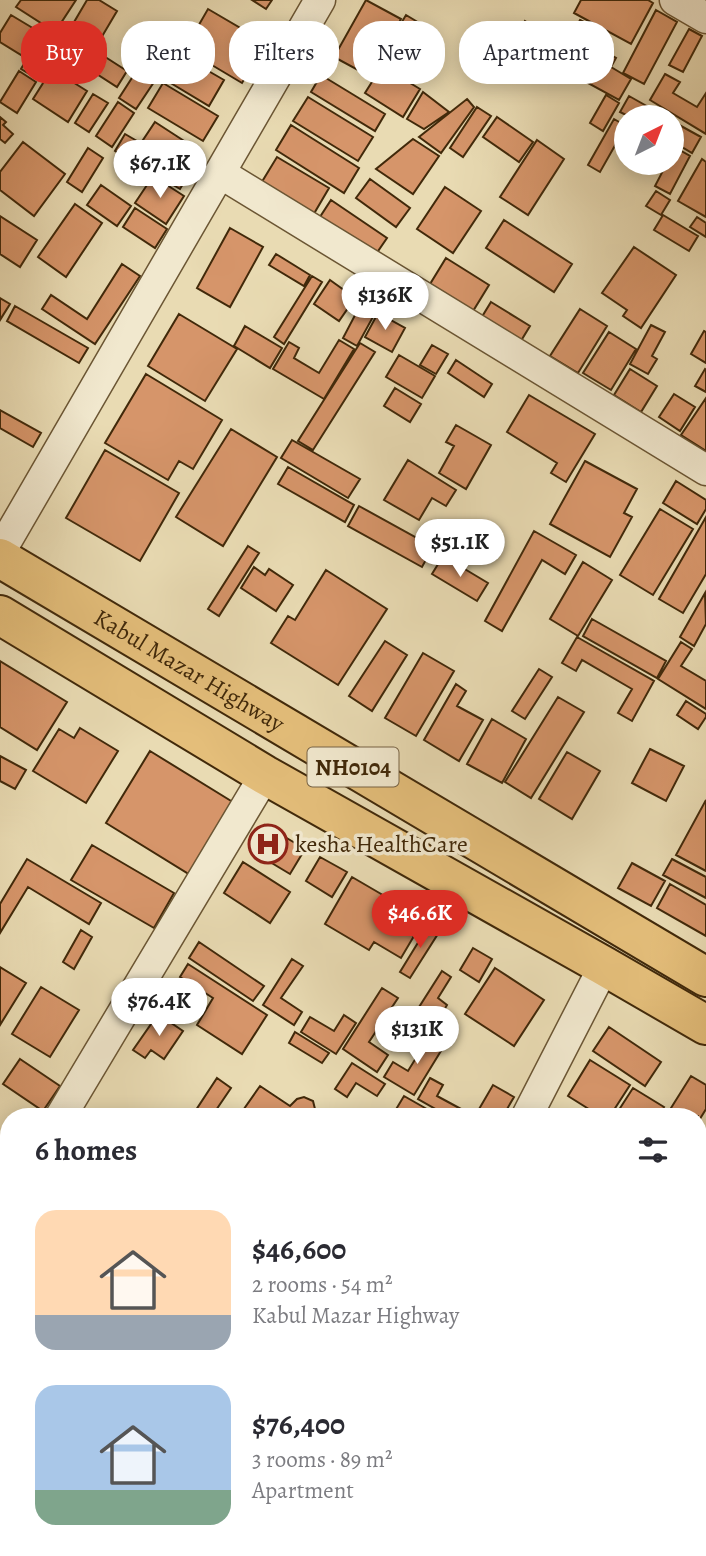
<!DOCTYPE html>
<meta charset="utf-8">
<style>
:root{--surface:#fff;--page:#f2f2f3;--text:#2b2b33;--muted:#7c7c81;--accent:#d93025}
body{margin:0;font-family:Alegreya,serif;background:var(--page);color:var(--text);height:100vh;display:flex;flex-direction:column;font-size:26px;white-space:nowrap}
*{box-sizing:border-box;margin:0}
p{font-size:23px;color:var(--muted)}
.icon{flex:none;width:38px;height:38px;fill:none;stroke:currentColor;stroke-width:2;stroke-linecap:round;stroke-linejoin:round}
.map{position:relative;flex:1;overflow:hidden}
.panel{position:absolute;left:0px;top:1108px;width:707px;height:450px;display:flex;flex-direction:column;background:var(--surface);border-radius:28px 28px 0 0;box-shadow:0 4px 18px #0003}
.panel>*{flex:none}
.banner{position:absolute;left:21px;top:21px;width:665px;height:63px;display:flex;gap:14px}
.needle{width:46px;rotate:42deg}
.tools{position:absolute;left:614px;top:105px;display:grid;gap:14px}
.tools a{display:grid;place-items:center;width:70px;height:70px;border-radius:50%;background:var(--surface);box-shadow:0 4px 18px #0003;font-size:35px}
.price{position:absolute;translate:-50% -60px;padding:0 16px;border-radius:24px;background:#fff;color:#222;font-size:23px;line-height:46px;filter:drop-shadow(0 2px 4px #0008)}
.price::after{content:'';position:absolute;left:50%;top:42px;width:21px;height:16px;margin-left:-10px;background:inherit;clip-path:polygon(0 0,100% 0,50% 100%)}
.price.current{background:var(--accent);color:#fff}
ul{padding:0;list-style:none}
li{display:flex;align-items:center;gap:21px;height:175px;padding:0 35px}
li span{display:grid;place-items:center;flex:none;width:196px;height:140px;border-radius:21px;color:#555}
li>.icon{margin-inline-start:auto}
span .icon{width:84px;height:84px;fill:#fffc;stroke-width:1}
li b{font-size:30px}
h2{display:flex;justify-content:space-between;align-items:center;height:84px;padding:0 35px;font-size:30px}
.pill{padding:0 24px;border-radius:28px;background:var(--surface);box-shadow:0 4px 18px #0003;font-size:24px;line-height:63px}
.pill.current{background:var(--accent);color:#fff}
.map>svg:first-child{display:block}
.building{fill:#d6956a;stroke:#41290a;stroke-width:2}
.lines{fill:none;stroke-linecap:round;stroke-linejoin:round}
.minor-casing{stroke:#6b5634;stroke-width:33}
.trunk-casing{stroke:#41290a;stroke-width:42}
.minor{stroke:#f1e8ce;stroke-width:30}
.trunk{stroke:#e4be7a;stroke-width:38}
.labels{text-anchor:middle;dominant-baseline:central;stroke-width:7;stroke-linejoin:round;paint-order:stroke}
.shield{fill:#f1e8ce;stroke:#766245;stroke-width:2}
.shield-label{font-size:23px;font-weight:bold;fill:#41290a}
.street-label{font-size:24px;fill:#41290a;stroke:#f1e8ce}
.poi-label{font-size:24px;fill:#41290a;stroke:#f1e8ce;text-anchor:start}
</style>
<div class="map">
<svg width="706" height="1556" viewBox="0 0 706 1556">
<rect width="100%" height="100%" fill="#e9dbb3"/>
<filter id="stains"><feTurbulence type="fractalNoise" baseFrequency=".00286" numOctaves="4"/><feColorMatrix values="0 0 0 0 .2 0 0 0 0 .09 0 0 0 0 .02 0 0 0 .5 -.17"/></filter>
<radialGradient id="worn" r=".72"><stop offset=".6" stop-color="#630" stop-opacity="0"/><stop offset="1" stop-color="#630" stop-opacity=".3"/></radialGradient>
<path class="building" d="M21 0H76L55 32 16 7Z
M87 0H99L117 11 97 45 70 29Z
M252 0H272L266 9Z
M366 0 401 19 369 76 334 57Z
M581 0H648L653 3 631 44 574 13Z
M208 9 266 43 242 83 185 49Z
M656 10 677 22 644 84 623 73Z
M11 15 41 33 26 58 0 42V33Z
M406 15 426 27 407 59 387 47Z
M580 20 595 28 587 42 616 58 611 67 631 79 619 100 555 65Z
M525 21 551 37 529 72 503 57Z
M689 29 702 36 683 72 669 65Z
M42 33 58 42 36 78 21 69Z
M68 33 127 71 117 87 58 49Z
M179 54 224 80 209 106 164 79Z
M382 66 420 89 403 117 365 93Z
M139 67 156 79 136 109 119 98Z
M52 69 87 91 68 122 33 99Z
M19 71 36 82 17 113 0 102Z
M665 74 680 82 673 93 697 107 706 93V134L650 100Z
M321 75 385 114 375 131 311 92Z
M163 83 218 116 203 141 148 108Z
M423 92 449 112 424 129 407 119Z
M93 94 108 103 89 132 75 123Z
M606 95 619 103 603 131 590 123Z
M629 96 666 117H630L620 112Z
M308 97 373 137 358 161 293 121Z
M467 99 474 107 441 153 419 137Z
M118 102 134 113 112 147 96 136Z
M477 107 491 116 463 157 450 148Z
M0 117 6 122 3 125 13 134 5 143 0 139Z
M497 117 533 142 519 162 483 137Z
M614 119 626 126 600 172 588 165Z
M672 121 701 137 692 153 672 141Z
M155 122 198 150 187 168 143 140Z
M291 125 359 168 344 193 276 150Z
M125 134 190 172 180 189 115 151Z
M413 139 439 156 413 194 376 169Z
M537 140 564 159 528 215 500 197Z
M23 142 65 174 34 216 0 190V172Z
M88 148 103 158 82 192 67 182Z
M676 148 690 156 670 194 655 186 667 163H672V154Z
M277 157 329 188 312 217 260 185Z
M702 159 706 162V217L678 201Z
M153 176 184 196 166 224 135 203Z
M370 179 410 208 396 227 356 198Z
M101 185 131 206 117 226 87 205Z
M445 187 481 211 453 253 417 229Z
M656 191 670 200 661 215 646 206Z
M331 200 387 238 374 257 318 220Z
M75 204 102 223 66 277 38 257Z
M135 208 167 229 155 248 123 227Z
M663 215 698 236 689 251 654 230Z
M0 216 37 240 20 267 0 254Z
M697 217 706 223V237L690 227Z
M504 220 572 264 554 292 486 248Z
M230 228 263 247 230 307 197 288Z
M634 247 676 275 641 328 623 316 627 310 602 293Z
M276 254 310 275 304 286 269 265Z
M446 258 489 285 470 316 427 289Z
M122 264 140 276 95 344 42 309 51 295 87 319Z
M312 276 322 282 284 344 274 337Z
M330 280 355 298 339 321 314 304Z
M0 298 10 304 0 320Z
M364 298 379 306 357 346 343 338Z
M491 302 530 326 519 344 480 320Z
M15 306 88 348 79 363 7 321Z
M580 309 607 326 578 373 550 356Z
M378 313 405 328 392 352 365 337Z
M179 314 237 349 205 401 148 366Z
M651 325 665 332 652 356 657 359 648 374 630 364Z
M245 326 282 348 270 368 234 346Z
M704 331 706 332V363L691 354Z
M609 332 636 349 611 390 583 373Z
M339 340 354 349 324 399 273 369 289 342 299 348 294 358 319 373Z
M360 343 375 352 313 450 298 441Z
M432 345 448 354 436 374 420 365Z
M399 355 435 376 422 398 386 377Z
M456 360 492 384 484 397 448 373Z
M630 369 657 386 641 412 614 395Z
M705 369 706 370V392L695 386Z
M146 374 222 420 193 469 179 461 168 480 105 443Z
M395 388 421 404 410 422 384 406Z
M674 394 695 407 680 431 659 417Z
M529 395 595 434 566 482 551 473 557 463 507 432Z
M706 398V451L681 435Z
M0 410 41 433 33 447 0 428Z
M456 425 491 445 466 489 439 473 454 446 446 442Z
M231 429 277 457 223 546 176 517Z
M292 440 360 479 348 498 281 458Z
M105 450 179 493 140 561 66 518Z
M408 460 456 490 446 506 432 498 419 520 384 500Z
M585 461 637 489 624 513 632 517 610 557 550 524Z
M288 467 354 505 345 522 278 484Z
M676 481 706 500V509L697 524 663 503Z
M359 506 433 547 422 567 348 526Z
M660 509 693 529 653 595 620 575Z
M706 517V574L683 613 659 599Z
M534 531 576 555 565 574 542 560 502 631 485 621Z
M248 546 259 553 219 616 208 609Z
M443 556 488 583 477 601 432 574Z
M583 562 612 580 578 636 550 619Z
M254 567 265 575 269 569 293 585 276 611 241 588Z
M326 570 387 609 338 685 271 643 288 616 295 620Z
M705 593 706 624 694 646 680 637Z
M592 619 666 661 657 678 583 636Z
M577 637 654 681 632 721 618 713 632 689 582 660 576 671 562 663Z
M385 641 407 655 372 711 349 696Z
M681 642 692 649 681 666 706 681V709L658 679Z
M423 653 454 671 416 736 385 718Z
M0 661 67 702 37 750 0 727Z
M539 669 552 677 525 719 512 711Z
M456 684 466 691 457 706 483 720 459 761 424 740Z
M558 697 584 712 531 798 505 782Z
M686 701 706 714V717L698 729 677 715Z
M492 719 526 739 502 783 467 764Z
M80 728 118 751 86 803 33 771 59 729 74 738Z
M650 749 684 766 666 801 632 783Z
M150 751 236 804 192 876 106 823Z
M567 752 600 771 572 819 539 799Z
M0 756 26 770 15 789 0 781Z
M706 800V871L676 855Z
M265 825 305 849 290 874 250 850Z
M92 845 174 893 154 928 71 880Z
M320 857 347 872 332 897 306 881Z
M27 859 101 903 89 924 28 887 0 933V904Z
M672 859 706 877V898L663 875Z
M243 862 290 892 270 923 224 893Z
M632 863 665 881 651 906 618 888Z
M352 877 424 919 401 958 374 942 369 950 325 924Z
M670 884 706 905V936L657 908Z
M430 923 441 929 410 978 400 972Z
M81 930 92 937 74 969 63 962Z
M199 942 264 986 253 1001 189 958Z
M473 948 492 959 479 982 460 970Z
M292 959 303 966 281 998 302 1012 294 1025 263 1005Z
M188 964 267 1015 242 1054 197 1025 213 998 180 977Z
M0 967 26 983 0 1025Z
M495 968 544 1000 514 1046 465 1014Z
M442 971 451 977 438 998 447 1005 440 1017 430 1011 424 1021 414 1015Z
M41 987 79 1010 50 1057 12 1034Z
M382 988 398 998 369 1042 388 1055 377 1072 343 1049Z
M158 1014 183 1031 164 1059 151 1050 145 1058 133 1050Z
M344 1015 356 1023 336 1054 301 1032 310 1017 334 1031Z
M609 1027 661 1062 645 1086 593 1051Z
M295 1032 329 1053 322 1063 289 1043Z
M432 1032 447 1041 414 1095 384 1077 393 1062 408 1071Z
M20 1059 60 1086 43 1111 3 1084Z
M590 1060 630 1085 610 1116H600L568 1096Z
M352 1063 385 1084 377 1096 356 1083 347 1097 335 1089Z
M691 1076 706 1085V1109L698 1122V1116H666Z
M217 1078 231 1088 212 1116H199L194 1113Z
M430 1078 443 1085 437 1096 474 1116H448L418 1099Z
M493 1085 514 1097 503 1116H475Z
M260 1086 290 1106 297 1099 304 1097 313 1101 316 1113 314 1116H239Z
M633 1088 664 1107 658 1116H615Z
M404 1096 439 1116H392Z
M698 1135 706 1140V1216L698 1229Z
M9 1259V1310L0 1305V1273Z
M698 1275 706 1279V1308L698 1303Z
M706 1317V1347L701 1355 698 1354V1331Z
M706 1363V1405L698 1400V1375Z
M698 1409 706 1414V1451L698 1446Z
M706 1462V1499L698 1494V1473Z
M21 1549H34L40 1552 37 1556H17Z
M86 1549H117L113 1556H96V1555Z
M198 1549H248L244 1556H203L196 1552Z
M296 1549H305L315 1556H291Z
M351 1549H384L388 1551 385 1556H347Z
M399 1549H432L443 1556H394Z
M465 1549H487L492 1552 490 1556H461Z
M548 1549H580L576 1556H560Z
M584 1549H657L668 1556H580Z"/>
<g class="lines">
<defs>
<path id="minor" d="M675 0 706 18
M220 173 706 470
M0 552 320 0
M61 1116 265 775
M527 1116 604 966
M0 1217 9 1203
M517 1549 529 1556
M264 1556 268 1549"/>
<g id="trunk">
<path id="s1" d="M0 558 706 977"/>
<path d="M0 615 265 775 604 966 706 1025"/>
</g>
</defs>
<use href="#minor" class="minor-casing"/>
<use href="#trunk" class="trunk-casing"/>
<use href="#minor" class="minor"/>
<use href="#trunk" class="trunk"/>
</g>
<defs>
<symbol id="hospital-ring" viewBox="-11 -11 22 22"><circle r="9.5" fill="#f1e8ce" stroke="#8f2418" stroke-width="1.5"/><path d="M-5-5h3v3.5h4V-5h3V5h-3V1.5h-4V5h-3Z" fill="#8f2418"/></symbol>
</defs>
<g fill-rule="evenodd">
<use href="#hospital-ring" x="246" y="822" width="44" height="44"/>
</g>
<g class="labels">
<rect class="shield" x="307.5" y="747.5" width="91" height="39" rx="5"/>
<g class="shield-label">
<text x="353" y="767">NH0104</text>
</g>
<g class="street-label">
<text stroke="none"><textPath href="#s1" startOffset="220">Kabul Mazar Highway</textPath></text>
</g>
<g class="poi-label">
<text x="295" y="844">kesha HealthCare</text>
</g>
</g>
<rect width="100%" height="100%" filter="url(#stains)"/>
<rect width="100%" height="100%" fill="url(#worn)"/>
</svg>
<div class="tools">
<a><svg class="needle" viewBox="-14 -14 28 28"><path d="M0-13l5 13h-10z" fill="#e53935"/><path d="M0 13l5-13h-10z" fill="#7c7c81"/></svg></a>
</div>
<b class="price" style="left:160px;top:200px">$67.1K</b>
<b class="price" style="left:385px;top:332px">$136K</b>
<b class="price" style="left:460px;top:579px">$51.1K</b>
<b class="price current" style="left:420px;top:950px">$46.6K</b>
<b class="price" style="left:159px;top:1038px">$76.4K</b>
<b class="price" style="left:417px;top:1066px">$131K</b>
<div class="banner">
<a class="pill current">Buy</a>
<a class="pill">Rent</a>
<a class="pill">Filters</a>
<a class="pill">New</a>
<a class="pill">Apartment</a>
</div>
<section class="panel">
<h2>6 homes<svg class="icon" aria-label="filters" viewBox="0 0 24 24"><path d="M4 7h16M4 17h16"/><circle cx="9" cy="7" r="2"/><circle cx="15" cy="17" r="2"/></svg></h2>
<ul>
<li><span style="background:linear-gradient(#ffd9b3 75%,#9aa5b1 0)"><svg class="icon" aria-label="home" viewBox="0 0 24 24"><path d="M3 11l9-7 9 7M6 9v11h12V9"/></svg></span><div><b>$46,600</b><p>2 rooms · 54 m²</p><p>Kabul Mazar Highway</p></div></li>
<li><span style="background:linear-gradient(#a9c7e8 75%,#7fa58c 0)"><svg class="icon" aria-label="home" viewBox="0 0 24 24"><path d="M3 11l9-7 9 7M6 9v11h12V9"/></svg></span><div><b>$76,400</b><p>3 rooms · 89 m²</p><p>Apartment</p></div></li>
</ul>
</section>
</div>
